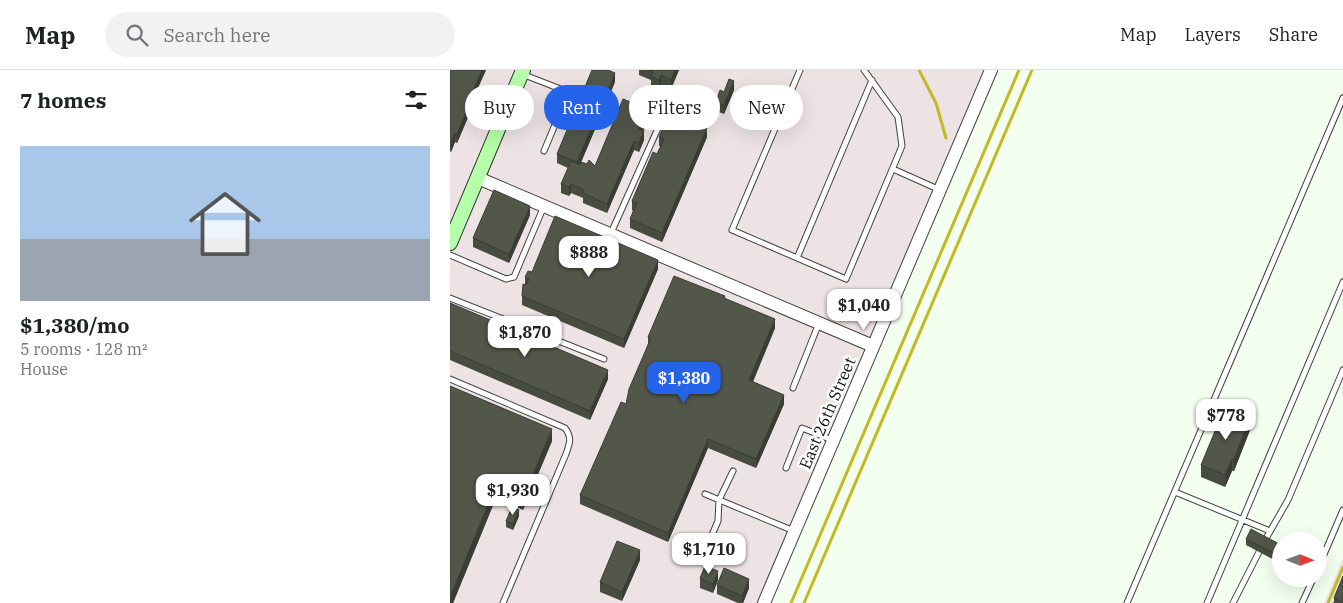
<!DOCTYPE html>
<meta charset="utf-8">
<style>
:root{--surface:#fff;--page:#f2f2f2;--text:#202124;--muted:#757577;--line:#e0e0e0;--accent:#2563eb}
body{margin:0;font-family:"IBM Plex Serif",serif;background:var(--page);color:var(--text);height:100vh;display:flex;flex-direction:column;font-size:19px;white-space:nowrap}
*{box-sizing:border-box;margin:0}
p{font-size:16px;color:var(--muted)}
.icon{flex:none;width:28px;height:28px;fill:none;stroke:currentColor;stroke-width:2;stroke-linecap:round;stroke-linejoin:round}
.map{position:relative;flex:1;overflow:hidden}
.panel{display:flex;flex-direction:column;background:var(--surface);width:450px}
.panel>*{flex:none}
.guide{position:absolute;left:15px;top:15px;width:475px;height:45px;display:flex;gap:10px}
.needle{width:32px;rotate:91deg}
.controls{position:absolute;left:822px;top:462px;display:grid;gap:10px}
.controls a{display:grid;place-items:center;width:55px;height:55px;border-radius:50%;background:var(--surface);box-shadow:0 5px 20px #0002;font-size:25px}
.price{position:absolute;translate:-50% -42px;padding:0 11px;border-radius:10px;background:#fff;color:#222;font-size:16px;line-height:32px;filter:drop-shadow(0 1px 2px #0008)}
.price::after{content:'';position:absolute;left:50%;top:30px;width:15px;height:11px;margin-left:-8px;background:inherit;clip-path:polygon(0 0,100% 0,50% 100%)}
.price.on{background:var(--accent);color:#fff}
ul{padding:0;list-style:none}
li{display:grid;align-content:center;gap:10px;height:265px;padding:0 20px}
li+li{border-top:1px solid var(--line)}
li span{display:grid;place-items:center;height:155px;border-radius:0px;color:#555}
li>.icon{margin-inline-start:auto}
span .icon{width:90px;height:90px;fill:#fffc;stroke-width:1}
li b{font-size:21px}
h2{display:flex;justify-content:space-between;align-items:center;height:60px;padding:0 20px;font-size:21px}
.chip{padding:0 18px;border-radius:22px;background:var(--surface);box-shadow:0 5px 20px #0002;font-size:18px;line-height:45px}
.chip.on{background:var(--accent);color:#fff}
header{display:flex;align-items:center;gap:30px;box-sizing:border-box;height:70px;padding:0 25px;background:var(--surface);border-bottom:1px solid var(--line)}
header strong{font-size:24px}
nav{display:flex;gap:28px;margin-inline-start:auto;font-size:18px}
.search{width:350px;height:45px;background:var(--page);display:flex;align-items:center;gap:12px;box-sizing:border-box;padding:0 18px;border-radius:28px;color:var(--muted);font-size:19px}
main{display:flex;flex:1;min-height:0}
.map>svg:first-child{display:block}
.industrial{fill:#ede2e4}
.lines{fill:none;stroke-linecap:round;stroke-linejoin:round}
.service-casing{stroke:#414141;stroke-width:7}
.tertiary-casing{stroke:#414141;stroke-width:14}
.secondary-casing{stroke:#303030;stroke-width:16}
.service{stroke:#fff;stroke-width:5}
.tertiary{stroke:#fff;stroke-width:12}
.secondary{stroke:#b5ffaa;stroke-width:14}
.rail{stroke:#c3b922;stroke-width:3}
.wall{fill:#474b40}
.shaded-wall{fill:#393d34}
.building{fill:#52574a;stroke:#393d34}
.labels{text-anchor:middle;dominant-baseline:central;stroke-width:5;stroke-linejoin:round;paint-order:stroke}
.street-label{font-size:16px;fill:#0e0e0e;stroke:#fff}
</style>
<header>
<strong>Map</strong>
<div class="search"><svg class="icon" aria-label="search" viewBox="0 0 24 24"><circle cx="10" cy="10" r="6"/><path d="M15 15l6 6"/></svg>Search here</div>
<nav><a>Map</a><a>Layers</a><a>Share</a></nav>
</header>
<main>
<section class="panel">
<h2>7 homes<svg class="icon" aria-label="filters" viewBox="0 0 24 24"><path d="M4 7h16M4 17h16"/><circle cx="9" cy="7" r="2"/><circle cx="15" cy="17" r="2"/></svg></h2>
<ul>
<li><span style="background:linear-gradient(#a9c7e8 60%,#9aa5b1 0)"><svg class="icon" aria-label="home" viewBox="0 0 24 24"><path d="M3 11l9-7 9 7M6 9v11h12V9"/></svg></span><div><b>$1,380/mo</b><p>5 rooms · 128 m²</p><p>House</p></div></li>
</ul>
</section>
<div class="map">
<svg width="893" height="533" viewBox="0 0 893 533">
<rect width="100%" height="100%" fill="#f3ffef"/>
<path class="industrial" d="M0 0H546L321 533H0Z
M893 488V533H874Z"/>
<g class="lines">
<defs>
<path id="service" d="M350 0 282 160 396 209 452 76 448 47 414 0
M72 4 113 20 117 26 94 81
M443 99 490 120
M161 163 222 27 226 26 258 41
M0 185 56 209 64 207 94 136
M347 188 422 10
M0 228 154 289
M0 309 115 358C122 367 120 373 116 384L53 533
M343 318 369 253
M336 398 352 358 382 370
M725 422 820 461
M255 424 344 461
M814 472 838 430 893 300
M258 474 268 451 269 430 283 401
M869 496 893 440
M677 533 893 28
M757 533 893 212
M783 533 809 482
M852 533 863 509"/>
<path id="tertiary" d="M28 108 423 276
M314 533 541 0"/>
<path id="secondary" d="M0 173 73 0"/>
</defs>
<use href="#service" class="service-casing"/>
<use href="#tertiary" class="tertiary-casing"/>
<use href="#secondary" class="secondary-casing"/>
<use href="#service" class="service"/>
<use href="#tertiary" class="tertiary"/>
<use href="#secondary" class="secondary"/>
<path class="rail" d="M469 0 486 33 496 68
M341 533 569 0
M354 533 582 0
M878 533 893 497"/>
</g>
<path class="wall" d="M0 0H36L22 31V38L7 73 5 72 1 82 0 81Z
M189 0H229L221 19 211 15 209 19 201 16V10L189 5Z
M165 12 131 92 137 94 145 96 197 44 198 53 193 61 194 70 189 82 184 80 157 143 133 133V128L121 123 119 126 111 123V114L118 98 107 93V84Z
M284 20 274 44 266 41V32L274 22Z
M209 67H257L212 172 180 158V149L183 141 182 140V131L207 84 211 76H209Z
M80 145 59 193 23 177V168Z
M208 199 174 278 72 235V226L75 215V207L82 202Z
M275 228 325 258 303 312 334 334 306 398 258 378 218 472 130 434V425L176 334 198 274V267Z
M0 233 158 309 140 350 0 290Z
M0 316 102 371 73 440 46 428 3 533H0Z
M800 360 784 401H782L775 417 751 407V395Z
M69 446 63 460 56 457V451Z
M796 469 831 481 826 491 796 475Z
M190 490 172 531 150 522V512Z
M893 506V533H882L884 532V528Z
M250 508 268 510 263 523 250 518Z
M267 515 299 518 293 533H288L267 524Z"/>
<path class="shaded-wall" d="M32 0H36L22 31V38L7 73V64L20 28Z
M225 0H229L221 19V10Z
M165 3V12L127 102V92Z
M211 5V15L209 19V10Z
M284 11V20L274 44V35Z
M197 39 198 53 189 68V59Z
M257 58V67L212 172V163Z
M194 61V70L189 82V73Z
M5 63V72L1 82V72Z
M184 71V80L157 143V134Z
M121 114V123L119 126V117Z
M80 136V145L59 193V184Z
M208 190V199L174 278V269Z
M325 249V258L299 320V310Z
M158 300V309L140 350V341Z
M334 325V334L306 398V389Z
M800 348V360L784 401V389Z
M102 359V371L73 440V428Z
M258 369V378L218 472V463Z
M782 389V401L775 417V405Z
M46 416V428L3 533H0V527Z
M69 440V446L63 460V454Z
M831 475V481L826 491V484Z
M190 480V490L172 531V522Z
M268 501V510L263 523V514Z
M299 509V518L293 533H292V526Z"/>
<path class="building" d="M0 0H32L20 28 22 29 7 64 5 63 1 72H0Z
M142 0H158L165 3 127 92 107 84Z
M199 0H225L221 10 211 5 209 10 201 7 203 2Z
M279 9 284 11 274 35 266 32 270 20 274 22Z
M173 29 197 39 196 43 198 44 189 59 194 61 189 73 184 71 157 134 133 123 134 120 121 114 119 117 111 114 121 91 130 95 131 92 137 94 139 90 145 96Z
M220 42 257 58 212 163 180 149 187 133 182 131 203 82 207 84 214 69 209 67Z
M44 120 80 136 59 184 23 168Z
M105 146 208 190 174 269 72 226 73 214 76 215 79 209 75 207 78 201 82 202Z
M224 206 275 226 274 228 325 249 299 310 334 325 306 389 258 369 218 463 130 425 171 332 176 334 179 319 201 268 198 267Z
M0 233 158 300 140 341 0 281Z
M0 316 102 359 73 428 46 416 0 527Z
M775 337 800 348 784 389H782L775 405 751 395Z
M62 437 69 440 63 454 56 451Z
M801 459 831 475 826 484 796 469Z
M167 471 190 480 172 522 150 512Z
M255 496 268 501 263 514 250 508Z
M274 498 299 509 292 526 267 515Z
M893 506V532L884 528Z"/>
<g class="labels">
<g class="street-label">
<text transform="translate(377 343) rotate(-67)">East 26th Street</text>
</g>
</g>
</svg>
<div class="controls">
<a><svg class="needle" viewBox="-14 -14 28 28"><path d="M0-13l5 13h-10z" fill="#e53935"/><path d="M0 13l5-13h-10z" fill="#757577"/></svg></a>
</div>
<b class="price" style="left:139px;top:208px">$888</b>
<b class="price" style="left:414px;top:261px">$1,040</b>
<b class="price" style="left:75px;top:288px">$1,870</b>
<b class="price on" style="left:234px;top:334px">$1,380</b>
<b class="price" style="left:776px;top:371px">$778</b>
<b class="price" style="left:63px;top:446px">$1,930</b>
<b class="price" style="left:259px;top:505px">$1,710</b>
<div class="guide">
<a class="chip">Buy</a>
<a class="chip on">Rent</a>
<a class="chip">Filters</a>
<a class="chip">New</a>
</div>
</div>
</main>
